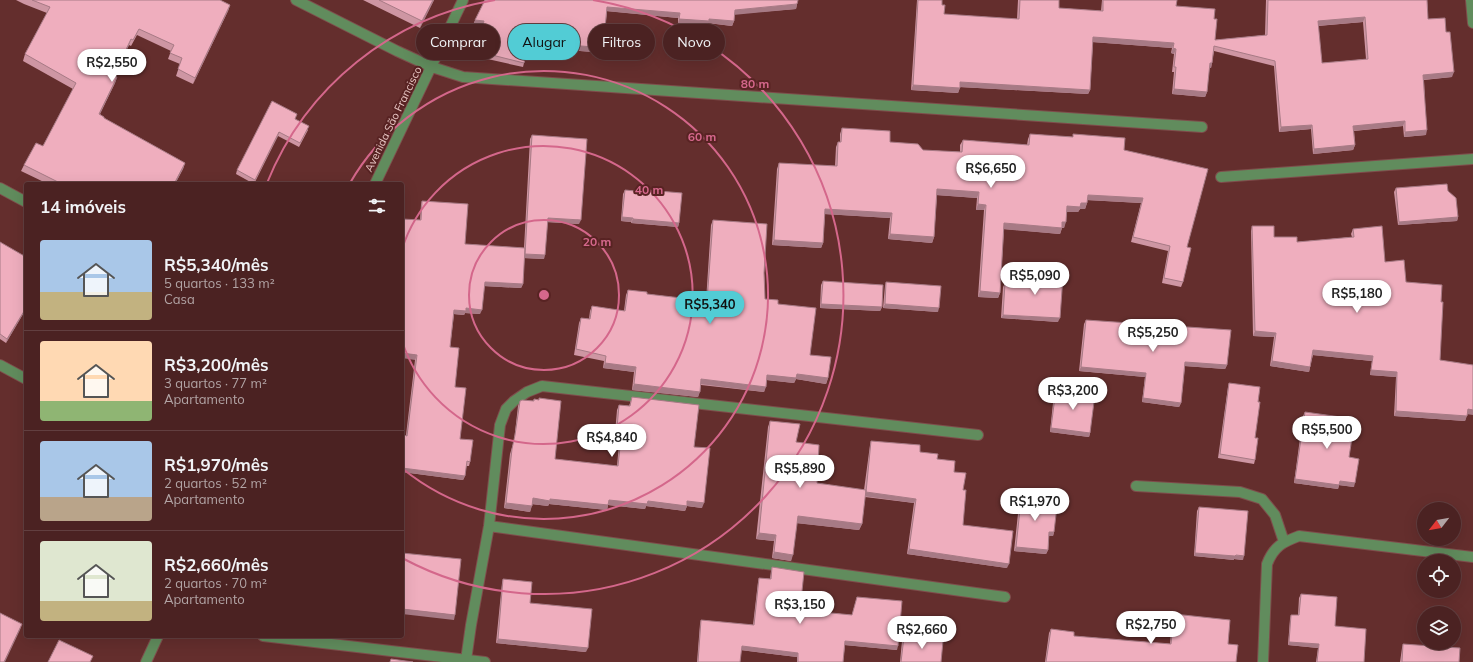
<!DOCTYPE html>
<html lang="pt">
<meta charset="utf-8">
<style>
:root{--surface:#4b2222;--page:#552f2f;--text:#f1f3f6;--muted:#b2a4a5;--line:#623f40;--accent:#52ccd5}
body{margin:0;font-family:Mulish,sans-serif;background:var(--page);color:var(--text);height:100vh;display:flex;flex-direction:column;font-size:15px;white-space:nowrap}
*{box-sizing:border-box;margin:0}
p{font-size:13px;color:var(--muted)}
.icon{flex:none;width:22px;height:22px;fill:none;stroke:currentColor;stroke-width:2;stroke-linecap:round;stroke-linejoin:round}
.map{position:relative;flex:1;overflow:hidden}
.panel{position:absolute;left:24px;top:182px;width:380px;height:456px;display:flex;flex-direction:column;background:var(--surface);border-radius:4px;box-shadow:0 4px 16px #0002,0 0 0 1px var(--line)}
.panel>*{flex:none}
.guide{position:absolute;left:416px;top:24px;width:380px;height:36px;display:flex;gap:8px}
.needle{width:26px;rotate:239deg}
.fabs{position:absolute;left:1417px;top:502px;display:grid;gap:8px}
.fabs a{display:grid;place-items:center;width:44px;height:44px;border-radius:50%;background:var(--surface);box-shadow:0 4px 16px #0002,0 0 0 1px var(--line);font-size:20px}
.price{position:absolute;translate:-50% -34px;padding:0 9px;border-radius:14px;background:#fff;color:#222;font-size:13px;line-height:26px;filter:drop-shadow(0 1px 2px #0008)}
.price::after{content:'';position:absolute;left:50%;top:24px;width:12px;height:9px;margin-left:-6px;background:inherit;clip-path:polygon(0 0,100% 0,50% 100%)}
.price.current{background:var(--accent);color:#111}
ul{padding:0;list-style:none}
li{display:flex;align-items:center;gap:12px;height:100px;padding:0 16px}
li+li{border-top:1px solid var(--line)}
li span{display:grid;place-items:center;flex:none;width:112px;height:80px;border-radius:4px;color:#555}
li>.icon{margin-inline-start:auto}
span .icon{width:48px;height:48px;fill:#fffc;stroke-width:1}
li b{font-size:17px}
h2{display:flex;justify-content:space-between;align-items:center;height:48px;padding:0 16px;font-size:17px}
.chip{padding:0 14px;border-radius:18px;background:var(--surface);box-shadow:0 4px 16px #0002,0 0 0 1px var(--line);font-size:14px;line-height:36px}
.chip.current{background:var(--accent);color:#111}
.map>svg:first-child{display:block}
.lines{fill:none;stroke-linecap:round;stroke-linejoin:round}
.minor-casing{stroke:#7f4d4c;stroke-width:12}
.minor{stroke:#618c5d;stroke-width:10}
.wall{fill:#ce96a3;fill-rule:evenodd}
.shaded-wall{fill:#a77a85}
.building{fill:#efaebe;stroke:#a77a85;fill-rule:evenodd}
.ring{fill:none;stroke:#d4678b;stroke-width:2}
.labels{text-anchor:middle;dominant-baseline:central;stroke-width:4;stroke-linejoin:round;paint-order:stroke}
.street-label{font-size:11px;fill:#eac8c6;stroke:#582323}
.centre{fill:#d4678b;stroke:#582323;stroke-width:2}
.ring-label{font-size:12px;text-anchor:middle;font-weight:bold;fill:#d4678b;stroke:#582323;stroke-width:4;stroke-linejoin:round;paint-order:stroke}
</style>
<div class="map">
<svg width="1473" height="662" viewBox="0 0 1473 662">
<rect width="100%" height="100%" fill="#642e2d"/>
<g class="lines">
<defs>
<path id="minor" d="M296 0 397 51 432 67 463 77 1202 127
M1471 0 1473 23
M1221 177 1473 159
M375 184 463 0
M0 188 26 202
M0 365 26 379
M1136 486 1240 492 1262 499 1275 515 1284 542
M489 526 1005 597
M263 636 485 662
M466 660 471 625 489 526 500 425 506 409 514 401 527 392 542 386 978 435
M146 662 158 636
M1263 662 1267 564C1274 546 1283 542 1299 536L1473 557"/>
</defs>
<use href="#minor" class="minor-casing"/>
<use href="#minor" class="minor"/>
</g>
<path class="wall" d="M16 0H220L230 5 228 11 193 84 176 76 180 64 168 59 171 51 137 35 131 46 129 45 114 76 117 77 115 83 100 114 104 118 185 163 183 169 175 184H48L21 171 24 165 43 146 73 89 23 61 25 54 47 13 24 4Z
M363 0H434L420 28Z
M485 0 797 4 796 9 734 14V21L732 26 708 23 707 26 678 23V18L607 11 604 39 603 43 595 42 593 52 528 47 523 67 474 56 483 25H473Z
M917 0H942V5L944 14 1017 19 1018 0H1059V8L1101 11 1102 0H1177L1176 6 1214 19 1215 40 1265 35 1266 0H1427L1428 19 1446 32 1452 77 1424 80 1426 135 1404 137 1403 126 1354 131 1355 145 1353 150 1313 154 1311 129 1279 132 1274 66 1214 51 1211 68H1209L1207 92 1205 97 1172 94 1174 72H1172L1174 54 1171 53 1172 48 1093 42 1090 90 1088 94 960 87 958 93 911 90ZM1363 22 1366 59 1322 63 1318 26Z
M295 119 308 130 299 147 278 136 254 184 236 174 237 170Z
M842 128 890 142 923 150 960 152V145L963 140 1027 145 1028 139 1030 134 1073 137V134L1124 150 1187 247 1183 282 1181 287 1162 283 1168 251 1131 242 1141 203 1087 200V203L1085 209H1080L1078 212H1067L1064 228H1062L1060 234 1004 229 1000 293 998 298 978 297 984 210H976L977 198 937 195 934 237 932 243 888 239 890 218 825 214 823 243 821 248 772 245 777 169 779 163 835 166 836 147 838 142H840V134Z
M532 135 579 224 547 222 544 259 524 258 523 284 521 288 484 286 480 314 465 313 464 315 454 314 450 347 460 439 470 462 469 466H466L465 476 463 480 402 472V442L404 435H406L415 360 420 220 421 205 422 201 465 244 524 248 530 139Z
M1396 188 1448 191 1458 217 1457 221 1398 225 1394 192Z
M635 189 679 223 678 227 631 223V222L621 221 623 194 625 190 634 191Z
M713 220 764 273 765 299 778 304 810 355 828 378 826 384 796 379 794 383 767 380 764 392 701 385 698 397 632 390 634 372 603 368 604 361 574 355 579 323 581 318 589 319 590 311 592 306 624 311 626 295 628 290 647 294 706 301 711 225Z
M1252 226 1274 237 1297 242 1352 237 1351 234 1353 229 1385 262 1406 282 1441 302 1440 360 1467 414 1465 421 1394 416 1396 377 1370 375 1372 361 1313 355 1310 367 1309 372 1270 366 1274 337 1253 336 1251 231Z
M0 242 26 309 6 343 0 339Z
M1057 276 1058 322 1001 318 1003 287 1005 283Z
M823 281 882 307 880 311 820 308 821 285Z
M886 282 938 312 883 308 885 286Z
M1086 320 1227 365 1225 369 1185 366 1181 403 1179 407 1142 402 1145 377 1079 371 1084 324Z
M1229 383 1255 438V460L1254 464 1218 458 1228 387Z
M1056 389 1090 433 1089 437 1050 432 1054 393Z
M632 397 694 447 702 508 687 506 685 511 646 506 645 509 608 505 607 510 549 504 548 506 532 504 530 512 504 508 510 454 514 441 518 406 520 401H533L534 399 539 400V398L555 459 617 466 620 433H615L617 410 619 405 629 406Z
M1305 412 1349 457 1354 487 1339 485 1338 489 1294 483 1303 416Z
M770 421 796 442 817 483 864 490 870 445 871 441 920 452 937 459 954 472 963 490V525L1007 568 907 554 914 503 865 497 862 524 859 530 797 523 791 561 772 558 774 541 756 539 768 427Z
M1022 491 1039 504 1054 532 1053 536H1049L1048 550 1046 554 1014 551 1020 495Z
M1199 507 1243 560 1234 559V560L1194 556 1197 511Z
M772 567 800 610 852 615 857 597 897 650 845 645 843 662H797V657L741 650 740 662H697L700 624 701 620 753 625 758 582 759 578 770 579 771 571Z
M503 579 530 603 586 652 496 643 502 583Z
M1301 594 1335 626 1364 662H1316L1318 648 1288 645 1290 619 1291 615H1298L1299 598Z
M1174 614 1228 644 1236 662H1045L1049 633 1051 629 1074 636 1170 644 1172 618Z
M904 637 941 662H900L902 641Z
M1403 644 1459 662H1400L1402 648Z"/>
<path class="shaded-wall" d="M433 0H434L420 28 422 21Z
M797 4 796 9 733 15 735 10Z
M230 5 228 11 193 84 195 78Z
M607 7 680 13 678 18 605 11Z
M1365 17 1363 22 1316 26 1318 21Z
M679 19H709L734 21 732 26 708 23 707 26 678 23Z
M475 20 484 21 483 25H473Z
M1093 37 1174 43 1172 48 1091 42Z
M595 38 604 39 603 43 593 42Z
M131 39 129 45 111 81 114 75Z
M529 42 594 47 593 52 528 47Z
M1173 48 1176 49 1174 54 1171 53Z
M1210 63H1212L1211 68H1208Z
M1454 72 1452 77 1421 80 1423 75Z
M117 77 115 83 97 120 99 114Z
M960 82 1090 90 1088 94 959 87Z
M913 85 960 88 958 93 911 90Z
M1174 89 1207 92 1205 97 1172 94Z
M1405 121 1403 126 1352 131 1353 126Z
M1312 125 1311 129 1279 132 1281 127Z
M1427 130 1426 135 1404 137 1405 132Z
M279 132 278 136 253 184Z
M1355 145 1353 150 1313 154 1314 149Z
M185 163 183 169 175 184H174Z
M937 189 979 192 977 198 935 195Z
M1088 195 1143 198 1141 203 1086 200Z
M1081 203H1087L1085 209H1080L1078 212H1065L1067 206Z
M978 204 986 205 984 210H976Z
M825 209 892 213 890 218 823 214Z
M622 217 633 218 631 222 621 221Z
M1458 217 1457 221 1398 225 1399 222Z
M548 218 581 220 579 224 546 222Z
M633 219 679 223 678 227 631 223Z
M1062 222H1066L1064 228 1060 227Z
M1004 223 1062 228 1060 234 1002 229Z
M890 234 934 237 932 243 888 239Z
M774 240 823 243 821 248 772 245Z
M525 254 545 255 544 259 523 258Z
M485 282 523 284 521 288 483 286Z
M980 291 1000 293 998 298 978 297Z
M821 304 882 307 880 311 820 308Z
M885 304 939 308 938 312 883 308Z
M26 308V309L6 343 7 339Z
M466 308 482 310 480 314 465 313 464 315 453 314 454 310Z
M1003 315 1060 318 1058 322 1001 318Z
M1255 331 1276 333 1274 337 1253 336Z
M1313 350 1373 356 1372 361 1312 355Z
M402 353 417 355 415 360 402 358Z
M1272 361 1310 367 1309 372 1270 366Z
M1185 362 1227 365 1225 369 1184 366Z
M605 363 636 367 634 372 603 368Z
M1081 367 1146 373 1145 377 1079 371Z
M1371 370 1397 372 1396 377 1370 375Z
M797 374 828 378 826 384 796 379 794 383 766 380 767 375Z
M701 379 766 387 764 392 700 384Z
M634 384 700 392 698 397 632 390Z
M1143 398 1181 403 1179 407 1142 402Z
M1468 409 1473 410V415L1466 414Z
M1396 411 1467 416 1465 421 1394 416Z
M617 428H622L620 433H615Z
M1051 428 1090 433 1089 437 1050 432Z
M402 468 465 476 463 480 402 472Z
M1295 479 1339 485 1338 489 1294 483Z
M1340 481 1355 483 1354 487 1338 485Z
M865 492 916 499 914 503 863 496Z
M533 498 648 501H687L704 503 702 508 687 506 685 511 646 506 645 509 608 505 607 510 549 504 548 506 531 504Z
M506 503 532 506 530 512 504 508Z
M798 516 862 524 859 530 795 523Z
M1049 532H1054L1053 536H1048Z
M759 533 776 535 774 541 756 539Z
M1016 547 1048 550 1046 554 1014 551Z
M909 549 1009 564 1007 568 907 554Z
M774 552 793 555 791 561 772 558Z
M1195 553 1244 556 1243 560 1234 559V560L1194 556Z
M402 609 455 615 454 620 402 614Z
M22 624 20 630 5 662H4Z
M498 639 588 648 586 652 496 643Z
M845 641 898 646 897 650 844 645Z
M1289 642 1319 644 1318 648 1288 645Z
M742 646 798 653 797 657 740 650Z"/>
<path class="building" d="M32 0H220L230 5 195 78 178 69 182 58 170 53 174 45 139 29 133 40 131 39 114 75 117 77 99 114 104 117V118L185 163 174 184H70L67 182 66 184H62L24 165 36 143 43 146 76 83 25 54 50 7Z
M379 0H433L422 21Z
M485 0H798L797 4 735 10 734 21 709 19V21L679 19 680 13 607 7 604 39 595 38 594 47 529 42 524 63 476 51 484 21 475 20Z
M918 0H942V5H945L944 14 1019 19 1020 0H1059V8L1103 11V0H1177L1176 6 1215 9 1214 19H1217L1215 40 1267 35 1268 0H1427L1428 19 1445 18 1446 32H1450L1454 72 1423 75 1427 130 1405 132V121L1353 126 1355 145 1314 149 1312 125 1281 127 1275 61 1214 46 1212 63H1210L1207 92 1174 89 1176 67H1174L1176 49 1173 48 1174 43 1093 37 1090 90 960 82V88L913 85ZM1365 17 1368 59 1322 63 1318 21Z
M272 101 297 114 295 119 309 126 300 143 279 132 255 180 237 170Z
M842 128 890 131V142L918 144 923 150 962 152 963 140 1029 145 1030 134 1073 137V134L1125 138 1124 150 1208 169 1187 247 1191 248 1183 282 1164 278 1170 246 1133 237 1143 198 1088 195 1087 203H1081L1080 207 1067 206 1066 222H1062V228L1004 223 1000 293 980 291 986 205 978 204 979 192 937 189 934 237 890 234 892 213 825 209 823 243 774 240 779 163 837 166 838 142H841Z
M532 135 587 139 581 220 548 218 545 255 525 254Z
M1447 184 1448 191 1456 198 1458 217 1399 222 1396 188Z
M635 189 682 193 679 223 633 219V218L622 217 625 190 635 191Z
M422 201 468 204 465 244 525 248 523 284 485 282 482 310 466 308V311L454 310 450 347 459 348 455 387 466 388 460 439 473 440 470 462 467 461 465 476 402 468V448L404 435 407 436 417 355 402 353V219L421 220Z
M713 220 767 224 764 273 765 299 778 300V304L816 308 810 355 831 357 828 378 797 374 796 378 767 375 766 387 701 379 700 392 634 384 636 367 605 363 606 356 576 349 581 318 590 319 592 306 625 311 628 290 647 292V294L707 301Z
M1252 226H1274V237H1297V242L1354 237 1353 229 1382 226 1385 262 1404 260 1406 282 1442 285 1441 302H1443L1440 360 1473 365V410L1468 409 1467 416 1396 411 1397 372 1371 370 1373 356 1313 350 1310 367 1272 361 1276 333 1255 331Z
M0 242 26 257V308L7 339 0 334Z
M1041 270 1057 271V276H1063L1060 318 1003 315 1005 283 1035 274Z
M823 281 883 285 882 307 821 304Z
M886 282 941 286 939 308 885 304Z
M1086 320 1231 330 1227 365 1185 362 1181 403 1143 398 1146 373 1081 367Z
M1229 383 1260 387 1258 402H1260L1255 438H1258L1255 460 1220 454Z
M1056 389 1095 394 1090 433 1051 428Z
M632 397 699 405 694 447 710 448 704 503 687 501V506L648 501 647 504 609 500 608 505 550 499V501L533 498 532 506 506 503 512 449 515 435 520 401 522 400 534 401V399L539 400V398L561 401 555 459 618 466 622 428H617L619 405 630 406Z
M1305 412 1355 419 1349 457 1359 459 1355 483 1340 481 1339 485 1295 479Z
M770 421 800 424 796 442 819 445 817 483 866 490 862 524 798 516 793 555 774 552 776 535 759 533Z
M871 441 920 445V452L938 454 937 459 955 461 954 472 966 473 963 490H966L963 525 1013 531 1009 564 909 549 916 499 866 492Z
M1022 491 1040 493 1039 504 1057 506 1054 532H1049L1048 550 1016 547Z
M1199 507 1248 511 1244 556 1236 555 1235 556 1195 553Z
M402 553 461 559 455 615 402 609Z
M772 567 804 572 800 610 852 615 857 597 902 601 898 646 845 641 843 662H798V653L742 646 740 662H698L701 620 754 625 759 578 771 579Z
M503 579 532 582 530 603 592 609 588 648 498 639Z
M1301 594 1337 597 1335 626 1366 629 1364 662H1317L1319 644 1289 642 1291 615H1299Z
M0 613 22 624 4 662H0Z
M1174 614 1230 620 1228 644 1238 645 1236 662H1046L1051 629 1074 632V636L1171 644Z
M904 637 943 641 941 662H901Z
M59 640 93 656 90 662H48Z
M1403 644 1460 648 1459 662H1402Z
M391 659 413 662H390Z"/>
<g class="ring">
<circle cx="544" cy="295" r="75"/>
<path d="M402 249A149 149 0 1 1 402 341"/>
<path d="M350 183A224 224 0 1 1 403 469"/>
<path d="M267 183A299 299 0 0 1 495 0M593 0A299 299 0 1 1 404 559"/>
</g>
<g class="labels">
<g class="street-label">
<text transform="translate(393 119) rotate(-64)">Avenida São Francisco</text>
</g>
</g>
<circle cx="544" cy="295" r="6" class="centre"/>
<g class="ring-label">
<text x="755" y="88">80 m</text>
<text x="702" y="141">60 m</text>
<text x="649" y="194">40 m</text>
<text x="597" y="246">20 m</text>
</g>
</svg>
<div class="fabs">
<a><svg class="needle" viewBox="-14 -14 28 28"><path d="M0-13l5 13h-10z" fill="#e53935"/><path d="M0 13l5-13h-10z" fill="#b2a4a5"/></svg></a>
<a><svg class="icon" aria-label="locate" viewBox="0 0 24 24"><circle cx="12" cy="12" r="6"/><path d="M12 2v4M12 18v4M2 12h4M18 12h4"/></svg></a>
<a><svg class="icon" aria-label="layers" viewBox="0 0 24 24"><path d="M12 4l9 5-9 5-9-5zM3 14l9 5 9-5"/></svg></a>
</div>
<b class="price" style="left:112px;top:83px">R$2,550</b>
<b class="price" style="left:991px;top:189px">R$6,650</b>
<b class="price" style="left:1035px;top:296px">R$5,090</b>
<b class="price" style="left:1357px;top:314px">R$5,180</b>
<b class="price current" style="left:710px;top:325px">R$5,340</b>
<b class="price" style="left:1153px;top:353px">R$5,250</b>
<b class="price" style="left:1073px;top:411px">R$3,200</b>
<b class="price" style="left:1327px;top:450px">R$5,500</b>
<b class="price" style="left:612px;top:458px">R$4,840</b>
<b class="price" style="left:800px;top:489px">R$5,890</b>
<b class="price" style="left:1035px;top:522px">R$1,970</b>
<b class="price" style="left:800px;top:625px">R$3,150</b>
<b class="price" style="left:1151px;top:645px">R$2,750</b>
<b class="price" style="left:922px;top:650px">R$2,660</b>
<div class="guide">
<a class="chip">Comprar</a>
<a class="chip current">Alugar</a>
<a class="chip">Filtros</a>
<a class="chip">Novo</a>
</div>
<section class="panel">
<h2>14 imóveis<svg class="icon" aria-label="filters" viewBox="0 0 24 24"><path d="M4 7h16M4 17h16"/><circle cx="9" cy="7" r="2"/><circle cx="15" cy="17" r="2"/></svg></h2>
<ul>
<li><span style="background:linear-gradient(#a9c7e8 65%,#c2b280 0)"><svg class="icon" aria-label="home" viewBox="0 0 24 24"><path d="M3 11l9-7 9 7M6 9v11h12V9"/></svg></span><div><b>R$5,340/mês</b><p>5 quartos · 133 m²</p><p>Casa</p></div></li>
<li><span style="background:linear-gradient(#ffd9b3 75%,#8fb573 0)"><svg class="icon" aria-label="home" viewBox="0 0 24 24"><path d="M3 11l9-7 9 7M6 9v11h12V9"/></svg></span><div><b>R$3,200/mês</b><p>3 quartos · 77 m²</p><p>Apartamento</p></div></li>
<li><span style="background:linear-gradient(#a9c7e8 70%,#b9a48a 0)"><svg class="icon" aria-label="home" viewBox="0 0 24 24"><path d="M3 11l9-7 9 7M6 9v11h12V9"/></svg></span><div><b>R$1,970/mês</b><p>2 quartos · 52 m²</p><p>Apartamento</p></div></li>
<li><span style="background:linear-gradient(#dfe7d0 75%,#c2b280 0)"><svg class="icon" aria-label="home" viewBox="0 0 24 24"><path d="M3 11l9-7 9 7M6 9v11h12V9"/></svg></span><div><b>R$2,660/mês</b><p>2 quartos · 70 m²</p><p>Apartamento</p></div></li>
</ul>
</section>
</div>
